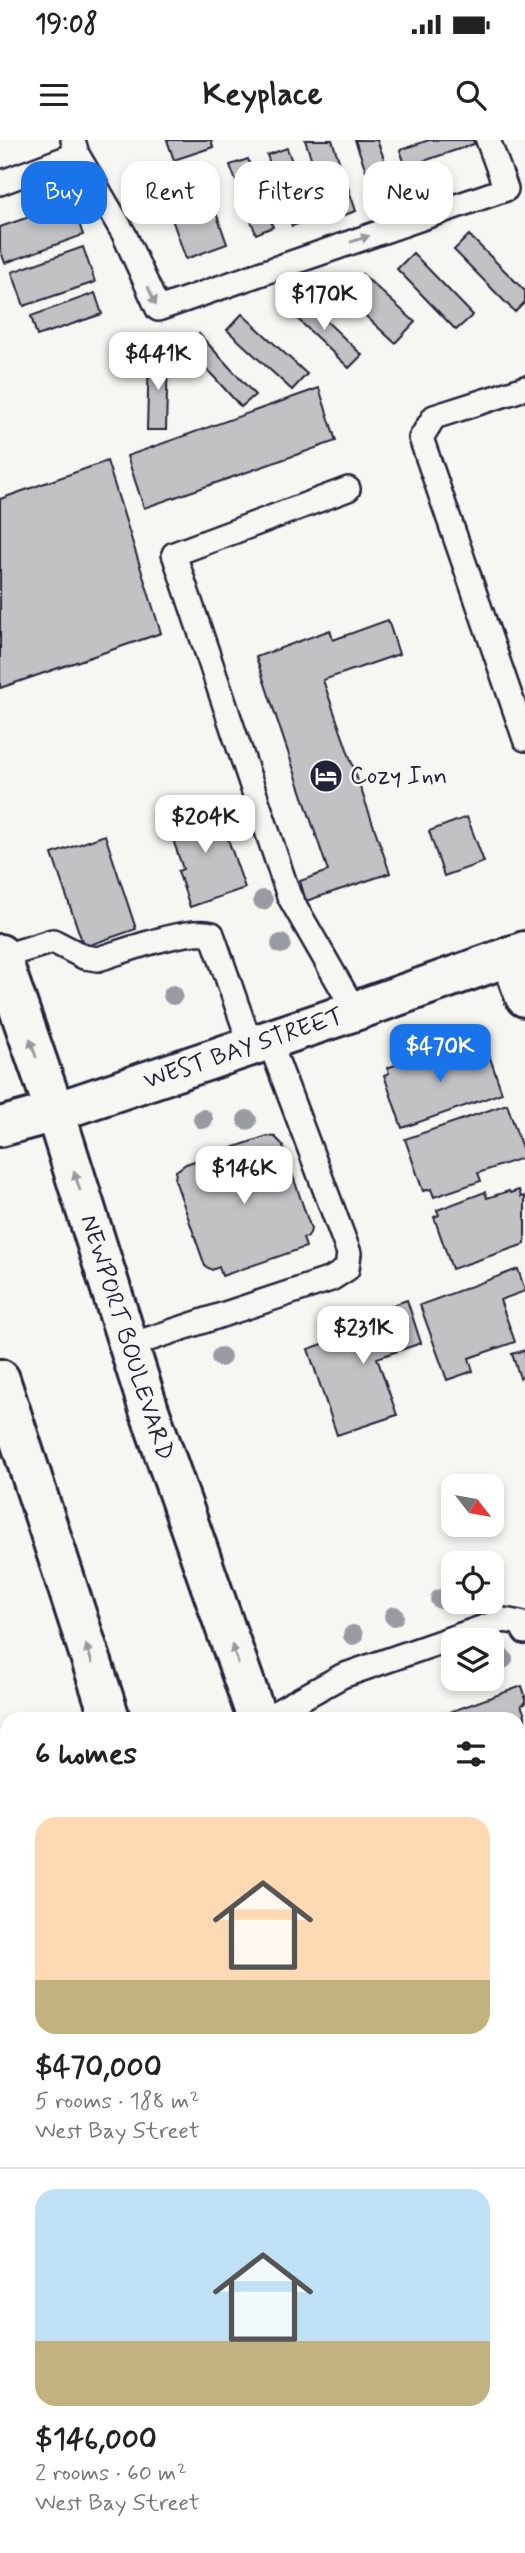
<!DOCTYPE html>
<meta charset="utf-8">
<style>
:root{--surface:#fff;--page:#f2f2f2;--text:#222;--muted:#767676;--line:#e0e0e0;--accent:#1a73e8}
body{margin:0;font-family:Mynerve,sans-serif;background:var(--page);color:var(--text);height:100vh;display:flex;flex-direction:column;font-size:26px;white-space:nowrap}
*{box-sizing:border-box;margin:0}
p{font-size:23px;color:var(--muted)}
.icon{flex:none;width:38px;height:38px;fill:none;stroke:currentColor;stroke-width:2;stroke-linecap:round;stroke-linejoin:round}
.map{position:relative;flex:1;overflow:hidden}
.details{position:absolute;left:0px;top:1572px;width:525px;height:842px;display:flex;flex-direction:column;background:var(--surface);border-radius:21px 21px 0 0;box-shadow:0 4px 10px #0003}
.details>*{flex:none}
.top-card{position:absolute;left:21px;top:21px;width:483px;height:63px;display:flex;gap:14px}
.needle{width:46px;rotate:121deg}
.controls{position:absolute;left:441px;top:1334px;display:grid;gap:14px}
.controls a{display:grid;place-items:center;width:63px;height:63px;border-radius:14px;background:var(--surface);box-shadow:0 4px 10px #0003;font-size:35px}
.price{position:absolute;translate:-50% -60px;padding:0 16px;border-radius:14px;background:#fff;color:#222;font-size:23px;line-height:46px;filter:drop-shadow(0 2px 4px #0008)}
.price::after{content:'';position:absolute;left:50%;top:42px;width:21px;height:16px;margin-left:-10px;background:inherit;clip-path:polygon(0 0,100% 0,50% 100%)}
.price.active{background:var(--accent);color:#fff}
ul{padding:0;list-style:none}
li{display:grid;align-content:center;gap:14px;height:371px;padding:0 35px}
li+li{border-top:2px solid var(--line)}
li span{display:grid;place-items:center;height:217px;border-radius:21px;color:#555}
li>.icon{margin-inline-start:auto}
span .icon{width:126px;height:126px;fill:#fffc;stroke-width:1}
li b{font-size:30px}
h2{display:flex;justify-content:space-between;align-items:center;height:84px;padding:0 35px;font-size:30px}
.pill{padding:0 24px;border-radius:21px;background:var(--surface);box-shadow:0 4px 10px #0003;font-size:24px;line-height:63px}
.pill.active{background:var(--accent);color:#fff}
.status{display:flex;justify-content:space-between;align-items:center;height:49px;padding:0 35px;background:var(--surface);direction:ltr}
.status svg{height:19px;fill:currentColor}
header{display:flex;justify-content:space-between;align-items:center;height:91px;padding:0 35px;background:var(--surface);font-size:32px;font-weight:800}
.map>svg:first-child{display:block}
.building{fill:#c2c2c4;stroke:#22223b;stroke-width:2}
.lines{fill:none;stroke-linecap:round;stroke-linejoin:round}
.lane-casing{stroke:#22223b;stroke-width:28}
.street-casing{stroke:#22223b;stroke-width:44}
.secondary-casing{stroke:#22223b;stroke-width:44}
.highway-casing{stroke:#22223b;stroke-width:44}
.lane{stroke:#f6f6f2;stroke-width:23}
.street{stroke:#f6f6f2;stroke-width:38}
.secondary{stroke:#f6f6f2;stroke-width:38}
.highway{stroke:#f6f6f2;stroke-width:38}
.tree{fill:#9a9aa3}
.oneway{fill:#9797a0}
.labels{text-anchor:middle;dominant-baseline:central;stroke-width:5;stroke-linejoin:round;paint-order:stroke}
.poi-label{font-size:24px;fill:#22223b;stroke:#f6f6f2;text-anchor:start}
.street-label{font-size:24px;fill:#22223b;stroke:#f6f6f2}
</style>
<div class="status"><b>19:08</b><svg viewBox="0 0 49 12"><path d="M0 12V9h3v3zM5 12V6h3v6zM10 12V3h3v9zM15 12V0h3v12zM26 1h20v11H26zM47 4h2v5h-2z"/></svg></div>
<header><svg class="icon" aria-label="menu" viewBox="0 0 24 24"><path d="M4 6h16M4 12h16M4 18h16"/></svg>Keyplace<svg class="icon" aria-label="search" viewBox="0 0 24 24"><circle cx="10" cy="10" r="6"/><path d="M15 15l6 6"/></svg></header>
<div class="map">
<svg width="525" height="2413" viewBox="0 0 525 2413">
<rect width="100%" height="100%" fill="#f6f6f2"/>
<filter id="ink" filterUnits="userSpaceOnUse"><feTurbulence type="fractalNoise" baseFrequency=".0143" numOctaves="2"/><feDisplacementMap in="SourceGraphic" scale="14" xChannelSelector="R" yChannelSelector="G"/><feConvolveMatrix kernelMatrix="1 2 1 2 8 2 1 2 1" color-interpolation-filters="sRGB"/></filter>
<g filter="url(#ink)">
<path class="building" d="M167 0H211L213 7 174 20Z
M305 0H332L356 71 332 79Z
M355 0H377L396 51 376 58Z
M429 0H473L474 4 406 27 400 10Z
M287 8 313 79 292 86 267 15Z
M248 19 273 87 256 94 230 25Z
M200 27 227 104 186 119 159 42Z
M72 62 83 95 5 123 0 109V87Z
M469 95 525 151V162L515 172 454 110Z
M83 107 95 142 24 166 12 132Z
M413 113 473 175 456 190 397 129Z
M362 134 415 182 395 203 343 155Z
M95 153 102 174 37 196 31 176Z
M299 155 362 215 349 228 287 169Z
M242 174 307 234 292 250 227 190Z
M199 194 255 255 241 267 186 206Z
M149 213H168L166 290H147Z
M319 248 336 301 144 368 127 316Z
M107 321 161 493 0 548V359Z
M388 480 399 514 323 540 390 733 306 761 300 741 328 731 256 517 330 490 333 500Z
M215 662 245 748 190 767 178 731 183 729 166 679Z
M467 677 484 722 444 736 429 691Z
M105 695 136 789 84 807 52 714Z
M469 907 471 914 484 910 485 913 488 912 502 953 402 988 384 935 389 933 387 928 435 910 437 916Z
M507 964 525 1017 478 1033 481 1041 434 1057 431 1049 423 1051 405 999Z
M267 996 275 997 282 1004 311 1089 310 1093 308 1097 303 1098 306 1107 222 1136 219 1127 212 1130 205 1126 175 1040 176 1031 186 1024Z
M519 1050 521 1057 525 1056V1104L452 1129 434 1077 439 1075 437 1070 485 1052 487 1058 509 1051 510 1053Z
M518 1129 525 1151 500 1160 515 1202 469 1218 473 1231 447 1240 420 1165Z
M407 1160 421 1203 377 1218 397 1275 337 1295 308 1209 343 1197 339 1184Z
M525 1210V1236L520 1238 512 1214Z
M522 1546 525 1555V1564L521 1565 525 1575V2049L518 2051V1578H433Z"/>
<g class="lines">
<defs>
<path id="lane" d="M73 0 77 14 124 94 158 169 506 49 488 0
M0 43 77 14
M525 248 434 277 421 298 525 599
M348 349 174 414 289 756 355 871
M1 817 53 801 84 817 98 819C124 811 188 787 212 794L251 906
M128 1206 331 1139 347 1129 349 1113 269 900
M266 1578 342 1536 504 1480 520 1483 525 1492
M518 2136 525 2134
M0 2343 7 2344"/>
<path id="street" d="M510 816 525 857"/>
<g id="secondary">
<path id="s1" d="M0 814 55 972 149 1270 257 1578"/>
<path id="s2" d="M0 987 55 972 355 871 525 811"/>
<path d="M0 2242 7 2261"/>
<path d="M518 2318 525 2338"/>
<path d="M61 2406 64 2413"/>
</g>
<path id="highway" d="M0 1239 110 1578
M0 1701 7 1720
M0 2010 7 2033
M133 2406 135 2413
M258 2406 260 2413
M393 2406 395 2413
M481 2406 484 2413"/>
</defs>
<use href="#lane" class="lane-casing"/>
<use href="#street" class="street-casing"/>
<use href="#secondary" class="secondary-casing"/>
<use href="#highway" class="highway-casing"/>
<use href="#lane" class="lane"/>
<use href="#street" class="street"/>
<use href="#secondary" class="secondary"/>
<use href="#highway" class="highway"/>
</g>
<g class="tree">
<circle cx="263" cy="760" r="10"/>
<circle cx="281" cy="804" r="10"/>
<circle cx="173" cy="855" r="10"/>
<circle cx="203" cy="979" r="10"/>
<circle cx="247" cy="980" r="10"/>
<circle cx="221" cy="1217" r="10"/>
<circle cx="440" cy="1459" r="10"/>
<circle cx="394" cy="1476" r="10"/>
<circle cx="353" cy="1495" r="10"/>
<circle cx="503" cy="1519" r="10"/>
</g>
<defs><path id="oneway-solid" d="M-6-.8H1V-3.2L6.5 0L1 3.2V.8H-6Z" transform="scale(1.75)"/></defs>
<g class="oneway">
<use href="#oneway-solid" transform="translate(360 99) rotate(-19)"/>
<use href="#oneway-solid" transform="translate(152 156) rotate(66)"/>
<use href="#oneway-solid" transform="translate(33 908) rotate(-109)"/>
<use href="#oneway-solid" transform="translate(77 1041) rotate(-108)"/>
<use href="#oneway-solid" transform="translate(89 1514) rotate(-108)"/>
<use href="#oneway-solid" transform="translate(235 1514) rotate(-109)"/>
</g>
</g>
<defs>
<symbol id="hotel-disc" viewBox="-11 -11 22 22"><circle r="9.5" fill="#22223b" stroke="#f6f6f2"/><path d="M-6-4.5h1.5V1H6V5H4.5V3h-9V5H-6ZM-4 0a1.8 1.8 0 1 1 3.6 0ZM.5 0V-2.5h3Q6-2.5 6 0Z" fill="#fff"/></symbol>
</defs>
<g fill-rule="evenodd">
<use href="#hotel-disc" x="307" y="617" width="38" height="38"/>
</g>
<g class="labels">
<g class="poi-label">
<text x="350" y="636">Cozy Inn</text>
</g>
<g class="street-label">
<text stroke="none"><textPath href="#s2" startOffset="256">WEST BAY STREET</textPath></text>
<text stroke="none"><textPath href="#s1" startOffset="404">NEWPORT BOULEVARD</textPath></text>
</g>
</g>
</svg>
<div class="controls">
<a><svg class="needle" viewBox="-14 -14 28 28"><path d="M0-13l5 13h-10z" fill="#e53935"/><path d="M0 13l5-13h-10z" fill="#767676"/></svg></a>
<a><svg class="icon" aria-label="locate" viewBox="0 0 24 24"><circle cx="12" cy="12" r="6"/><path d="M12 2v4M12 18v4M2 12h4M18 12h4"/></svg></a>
<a><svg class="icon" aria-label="layers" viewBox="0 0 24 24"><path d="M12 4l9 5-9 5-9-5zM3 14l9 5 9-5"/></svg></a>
</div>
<b class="price" style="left:324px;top:192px">$170K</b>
<b class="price" style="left:158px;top:252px">$441K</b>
<b class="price" style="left:205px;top:715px">$204K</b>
<b class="price active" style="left:440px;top:944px">$470K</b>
<b class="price" style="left:244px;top:1066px">$146K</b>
<b class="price" style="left:363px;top:1226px">$231K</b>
<div class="top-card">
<a class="pill active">Buy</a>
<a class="pill">Rent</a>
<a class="pill">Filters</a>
<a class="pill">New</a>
</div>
<section class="details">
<h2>6 homes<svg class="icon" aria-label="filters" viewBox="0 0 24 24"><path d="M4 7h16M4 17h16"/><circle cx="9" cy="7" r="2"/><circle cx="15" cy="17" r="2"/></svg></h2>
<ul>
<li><span style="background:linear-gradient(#ffd9b3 75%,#c2b280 0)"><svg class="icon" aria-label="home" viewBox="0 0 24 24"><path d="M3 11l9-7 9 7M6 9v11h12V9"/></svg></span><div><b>$470,000</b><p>5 rooms · 188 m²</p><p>West Bay Street</p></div></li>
<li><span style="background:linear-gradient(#bfe0f5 70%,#c2b280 0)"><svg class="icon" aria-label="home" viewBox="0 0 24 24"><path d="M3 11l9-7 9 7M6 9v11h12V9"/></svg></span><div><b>$146,000</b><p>2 rooms · 60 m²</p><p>West Bay Street</p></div></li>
</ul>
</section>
</div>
